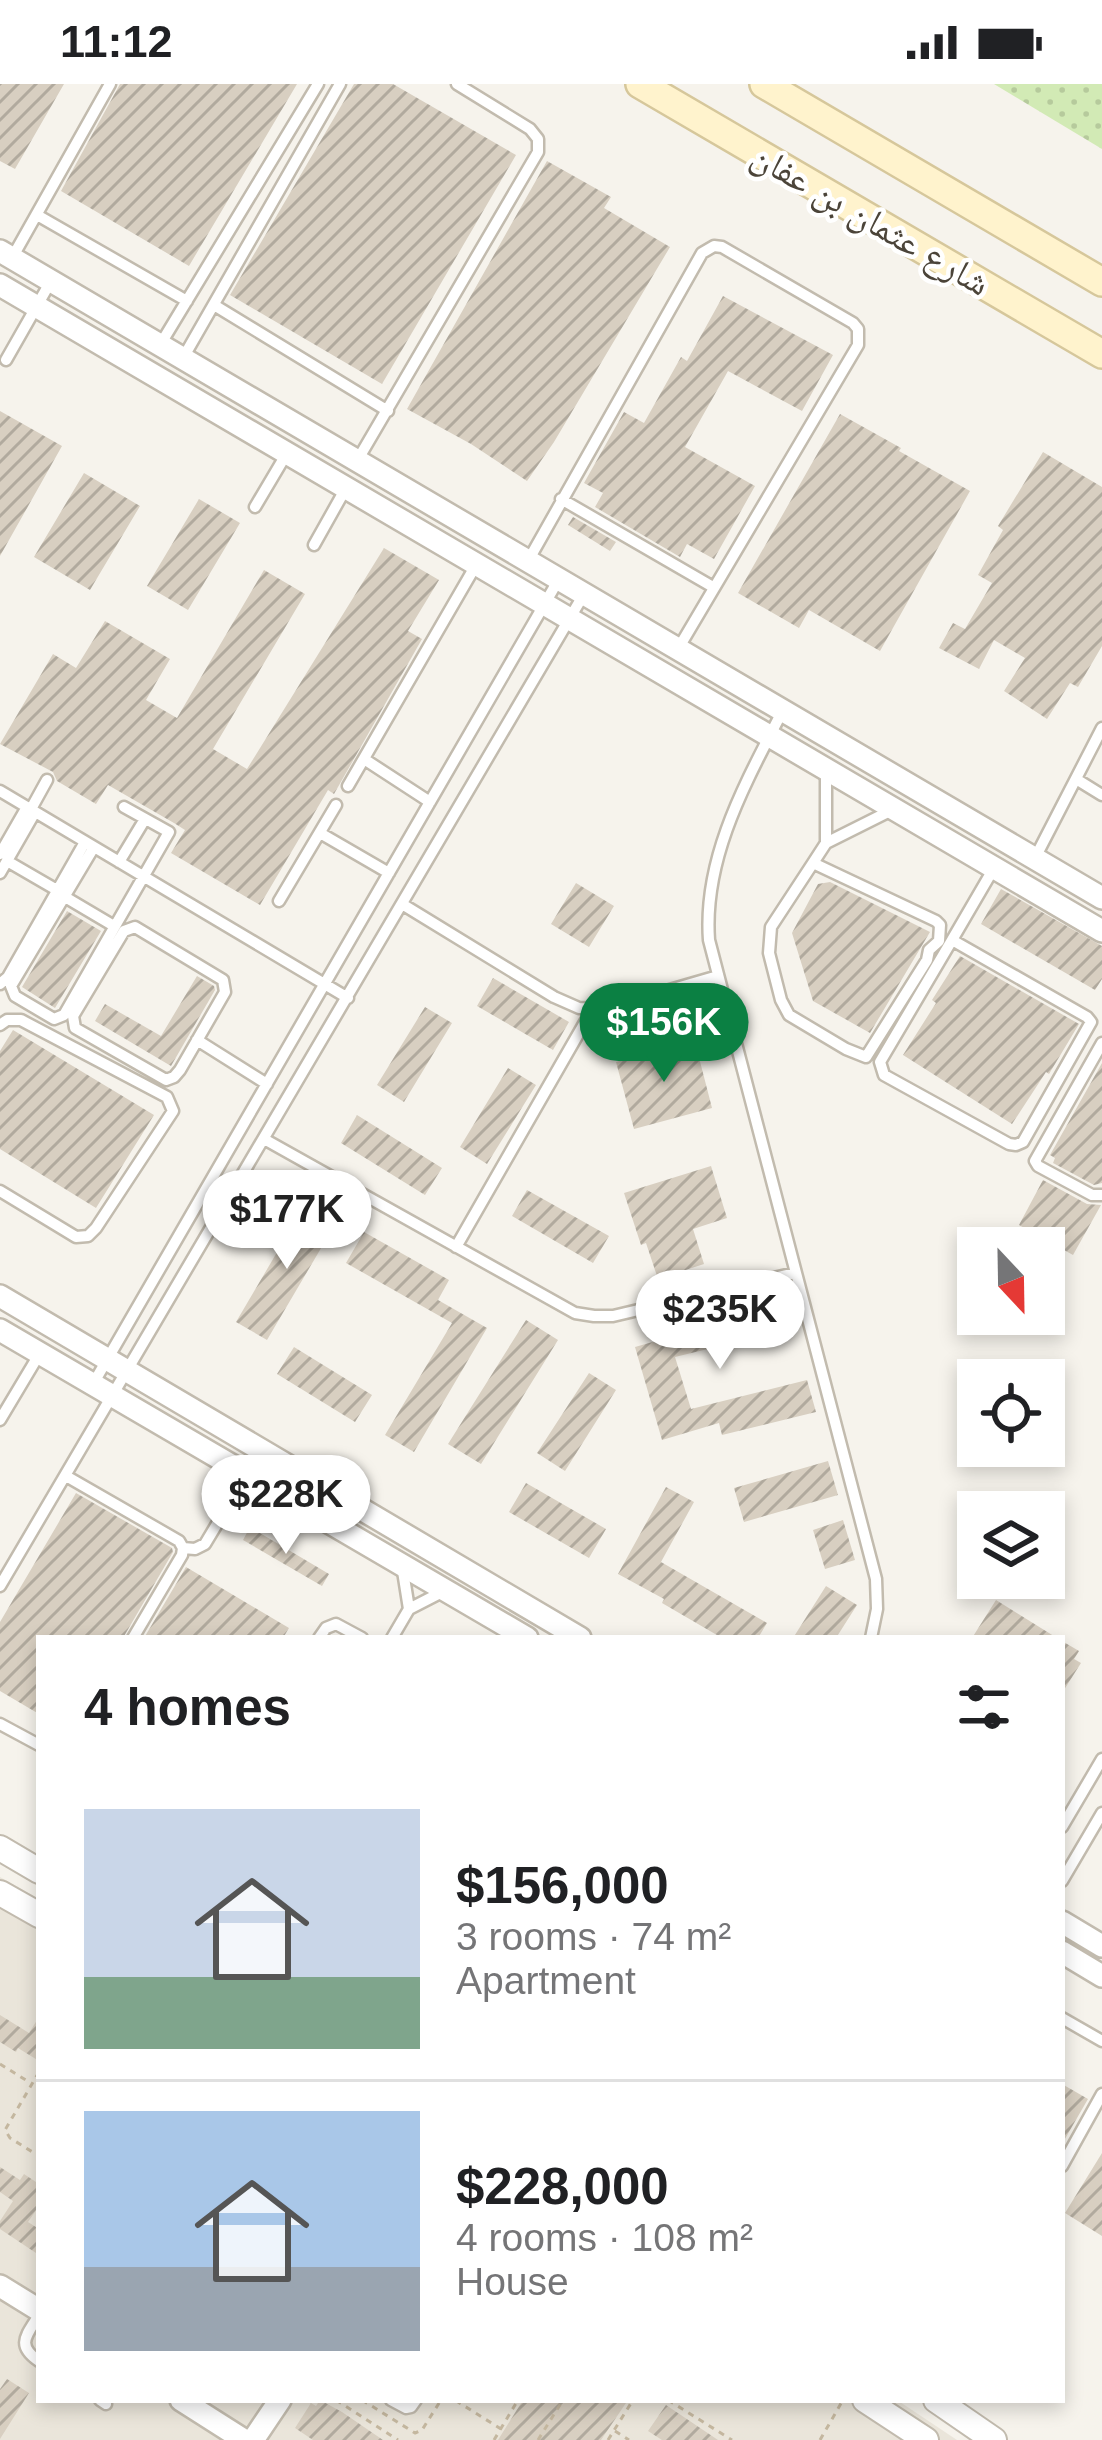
<!DOCTYPE html>
<meta charset="utf-8">
<style>
:root{--surface:#fff;--page:#f2f2f2;--text:#202124;--muted:#757577;--line:#e0e0e0;--accent:#0b8043}
body{margin:0;font-family:Arial,"Noto Naskh Arabic",sans-serif;background:var(--page);color:var(--text);height:100vh;display:flex;flex-direction:column;font-size:45px;white-space:nowrap}
*{box-sizing:border-box;margin:0}
p{font-size:39px;color:var(--muted)}
.icon{flex:none;width:66px;height:66px;fill:none;stroke:currentColor;stroke-width:2;stroke-linecap:round;stroke-linejoin:round}
.map{position:relative;flex:1;overflow:hidden}
.side{position:absolute;left:36px;top:1551px;width:1029px;height:768px;display:flex;flex-direction:column;background:var(--surface);border-radius:0px;box-shadow:0 6px 18px #0003}
.side>*{flex:none}
.needle{width:78px;rotate:158deg}
.tools{position:absolute;left:957px;top:1143px;display:grid;gap:24px}
.tools a{display:grid;place-items:center;width:108px;height:108px;border-radius:0px;background:var(--surface);box-shadow:0 6px 18px #0003;font-size:60px}
.price{position:absolute;translate:-50% -102px;padding:0 27px;border-radius:42px;background:#fff;color:#222;font-size:39px;line-height:78px;filter:drop-shadow(0 3px 6px #0008)}
.price::after{content:'';position:absolute;left:50%;top:72px;width:36px;height:27px;margin-left:-18px;background:inherit;clip-path:polygon(0 0,100% 0,50% 100%)}
.price.on{background:var(--accent);color:#fff}
ul{padding:0;list-style:none}
li{display:flex;align-items:center;gap:36px;height:300px;padding:0 48px}
li+li{border-top:3px solid var(--line)}
li span{display:grid;place-items:center;flex:none;width:336px;height:240px;border-radius:0px;color:#555}
li>.icon{margin-inline-start:auto}
span .icon{width:144px;height:144px;fill:#fffc;stroke-width:1}
li b{font-size:51px}
h2{display:flex;justify-content:space-between;align-items:center;height:144px;padding:0 48px;font-size:51px}
.status{display:flex;justify-content:space-between;align-items:center;height:84px;padding:0 60px;background:var(--surface);direction:ltr}
.status svg{height:33px;fill:currentColor}
.map>svg:first-child{display:block}
.residential{fill:#eae5da}
.grass{fill:url(#grass-dots)}
.building{fill:url(#building-hatch)}
.lines{fill:none;stroke-linecap:round;stroke-linejoin:round}
.service-casing{stroke:#c2bbae;stroke-width:15}
.minor-casing{stroke:#c2bbae;stroke-width:26}
.tertiary-casing{stroke:#c2bbae;stroke-width:28}
.secondary-casing{stroke:#d6c79b;stroke-width:32}
.path{stroke:#c4b79f;stroke-width:3;stroke-dasharray:6 6;stroke-linecap:butt}
.service{stroke:#fff;stroke-width:10}
.minor{stroke:#fff;stroke-width:21}
.tertiary{stroke:#fff;stroke-width:24}
.secondary{stroke:#fff3cd;stroke-width:27}
.labels{text-anchor:middle;dominant-baseline:central;stroke-width:9;stroke-linejoin:round;paint-order:stroke}
.street-label{font-size:36px;fill:#4b4439;stroke:#fff}
</style>
<div class="status"><b>11:12</b><svg viewBox="0 0 49 12"><path d="M0 12V9h3v3zM5 12V6h3v6zM10 12V3h3v9zM15 12V0h3v12zM26 1h20v11H26zM47 4h2v5h-2z"/></svg></div>
<div class="map">
<svg width="1102" height="2356" viewBox="0 0 1102 2356">
<defs>
<pattern id="grass-dots" width="8" height="8" patternUnits="userSpaceOnUse" patternTransform="scale(3)"><rect width="8" height="8" fill="#d2eab5"/><path d="M2 2h.1M6 6h.1" fill="none" stroke="#b6ca9c" stroke-width="1.8" stroke-linecap="round"/></pattern>
<pattern id="building-hatch" width="6" height="6" patternUnits="userSpaceOnUse" patternTransform="scale(3)"><rect width="6" height="6" fill="#d8cfc1"/><path d="M-1 1l2-2M0 6l6-6M5 7l2-2" fill="none" stroke="#b1aa9e"/></pattern>
</defs>
<rect width="100%" height="100%" fill="#f6f3ec"/>
<path class="residential" d="M0 1793 39 1815V2316H897L957 2356H0Z"/>
<path class="grass" d="M994 0H1102V65Z"/>
<path class="building" d="M0 0H64L15 85 0 77Z
M120 0H297L189 182 61 107Z
M354 0H393L516 71 382 300 230 211Z
M547 77 611 113 604 124 670 163 554 358 527 397 471 360 407 325Z
M723 212 833 271 802 327 728 287 685 363 755 402 714 475 687 460 680 473 595 423 603 409 584 399 624 328 644 339 681 273 687 277Z
M0 327 62 362 0 472Z
M840 330 901 364 899 367 970 407 880 567 809 526 799 544 738 509Z
M1043 368 1102 403V562L1078 603 1070 599 1047 635 1004 607 1025 574 994 556 979 585 939 564 953 539 965 545 992 499 978 491 1003 446 998 442Z
M84 389 140 422 90 506 34 473Z
M199 415 240 439 188 526 147 502Z
M573 433 616 458 610 467 568 441Z
M384 464 439 496 408 547 422 555 338 703 334 710 328 706 260 821 171 769 185 746 174 739 108 701 96 720 57 697 53 688 0 660 53 570 76 584 105 537 170 575 146 616 177 634 264 486 305 510 213 665 247 685Z
M830 798 930 848 870 949 813 917 792 849 818 800Z
M576 799 614 822 589 863 551 840Z
M1001 805 1102 862V895L1095 906 981 840Z
M67 827 101 847 55 924 22 903Z
M960 872 1079 940 1049 990 1046 988 1012 1040 903 971 936 919 932 916Z
M197 892 214 902 215 906 171 982 95 937 105 920 161 952Z
M493 894 569 938 553 966 477 922Z
M425 923 452 939 404 1018 377 1001Z
M13 946 154 1031 96 1124 0 1065V967Z
M695 958 712 1024 634 1045 616 978Z
M1102 979V1099L1094 1101 1053 1079 1055 1074 1050 1071Z
M508 984 536 1001 487 1080 460 1063Z
M357 1031 442 1084 425 1111 341 1059Z
M711 1082 727 1134 693 1145 704 1180 658 1195 646 1159 641 1161 624 1109Z
M1043 1096 1087 1120 1101 1121 1073 1171 1019 1141Z
M527 1106 609 1152 593 1179 512 1132Z
M306 1119 337 1137 267 1256 236 1238Z
M364 1148 449 1196 438 1216 487 1244 414 1368 385 1351 452 1239 346 1179Z
M784 1208 793 1244 675 1273 691 1325 807 1296 816 1328 722 1351 719 1339 662 1356 635 1263 691 1247 687 1232Z
M526 1236 558 1256 481 1380 448 1360Z
M294 1263 372 1311 355 1338 277 1290Z
M589 1289 616 1306 565 1387 537 1369Z
M828 1377 838 1411 744 1438 734 1404Z
M526 1399 606 1445 589 1474 509 1428Z
M666 1403 694 1418 661 1478 767 1539 758 1554H722L662 1519 664 1515 618 1490Z
M76 1409 172 1464 173 1468 123 1554H39V1630L0 1607V1538Z
M843 1436 855 1476 825 1485 813 1446Z
M250 1443 329 1490 322 1502 243 1456Z
M186 1483 289 1544 283 1554H144Z
M826 1502 857 1521 836 1554H793Z
M996 1516 1057 1554H972Z
M1062 1557 1079 1567 1074 1575 1081 1579 1062 1609Z
M0 1931 29 1949 39 1933V1977L18 1964 16 1968 0 1958Z
M1062 2000 1088 2015 1062 2060Z
M1102 2069V2152L1065 2129Z
M0 2083 20 2096 24 2090 39 2100V2122L28 2138 39 2145V2171L0 2145V2137L13 2117 0 2108Z
M7 2295 29 2309 0 2355V2305Z
M320 2316 342 2328 383 2356H313L295 2344 311 2319 316 2322Z
M523 2316H628L601 2356H498Z
M666 2321 718 2356H662L648 2347Z"/>
<g class="lines">
<defs>
<path id="service" d="M37 131 187 217
M12 174 110 0
M214 221 388 327
M160 261 318 0
M183 274 340 0
M6 276 51 197
M357 377 538 68V55L530 45 457 0
M561 415 713 503
M255 423 287 369
M314 461 346 404
M528 477 702 169 714 162 722 163 853 239 858 245V261L678 565
M783 626C746 698 703 773 709 856L876 1495 877 1525 871 1554
M364 675 430 718
M826 685V759
M1076 695 1102 711
M348 702 476 481
M0 707 348 914
M31 725 47 696
M320 749 389 789
M94 763 11 902 15 912 54 935 64 931 169 748 124 723
M0 770 27 723
M1035 774 1102 644
M7 777 57 806
M119 778 145 735
M813 779 771 843 769 869 781 916 789 931 846 965 866 973 927 876 929 866 939 857 940 841 936 837 813 779 826 759 894 725
M0 789 35 728
M65 813 114 842
M279 817 336 721
M402 820 554 913 579 924 604 925 718 892
M135 843 223 896 225 908 180 986 174 993 166 996 75 944 73 932 124 847Z
M952 856 880 978 884 991 1009 1060 1016 1061 1023 1058 1091 938 1087 933 952 856 994 784
M0 900 8 893 85 758
M0 941 7 936H21L167 1013 173 1027 96 1144 88 1152 76 1153 0 1107
M197 956 267 1000
M1102 959 1035 1077 1038 1082 1092 1111H1102
M264 1055 575 1229 594 1232H613L795 1189
M456 1163 592 926
M93 1300 559 495
M0 1336 40 1269
M66 1392 179 1457 183 1464 182 1471 133 1554
M183 1464 195 1465 205 1460 247 1390
M402 1481 409 1525
M0 1502 584 510
M319 1554 326 1544 336 1540 362 1554
M392 1554 409 1525 446 1506
M0 1640 39 1661
M1062 1743 1102 1675
M1062 1797 1102 1729
M1062 1934 1102 1957
M1062 2082 1102 2010
M39 2231C27 2251 15 2261 39 2277
M100 2316 106 2320
M391 2316 406 2324 411 2323 416 2316"/>
<path id="minor" d="M0 167 1102 814
M0 201 1102 847
M0 1212 580 1554
M0 1246 527 1554
M1062 1838 1102 1862
M1062 1868 1102 1892
M0 2202 39 2226
M181 2316 244 2356
M253 2356 280 2316"/>
<path id="tertiary" d="M0 1764 39 1787
M0 1809 39 1831
M865 2316 926 2356
M936 2316 994 2356"/>
<path id="secondary" d="M640 0 1102 270
M764 0 1102 198"/>
</defs>
<use href="#service" class="service-casing"/>
<use href="#minor" class="minor-casing"/>
<use href="#tertiary" class="tertiary-casing"/>
<use href="#secondary" class="secondary-casing"/>
<path class="path" d="M0 1980 29 1998
M39 1988 5 2046 10 2054 39 2072
M336 2316 398 2356
M362 2316 415 2349 422 2346 441 2316
M460 2316 458 2318 501 2345
M668 2316 732 2356
M615 2347 629 2356
M494 2356 518 2316
M538 2356 563 2316
M608 2356 633 2316
M820 2356 843 2316"/>
<use href="#service" class="service"/>
<use href="#minor" class="minor"/>
<use href="#tertiary" class="tertiary"/>
<use href="#secondary" class="secondary"/>
</g>
<g class="labels">
<g class="street-label">
<text transform="translate(871 135) rotate(30)">شارع عثمان بن عفان</text>
</g>
</g>
</svg>
<div class="tools">
<a><svg class="needle" viewBox="-14 -14 28 28"><path d="M0-13l5 13h-10z" fill="#e53935"/><path d="M0 13l5-13h-10z" fill="#757577"/></svg></a>
<a><svg class="icon" aria-label="locate" viewBox="0 0 24 24"><circle cx="12" cy="12" r="6"/><path d="M12 2v4M12 18v4M2 12h4M18 12h4"/></svg></a>
<a><svg class="icon" aria-label="layers" viewBox="0 0 24 24"><path d="M12 4l9 5-9 5-9-5zM3 14l9 5 9-5"/></svg></a>
</div>
<b class="price on" style="left:664px;top:1001px">$156K</b>
<b class="price" style="left:287px;top:1188px">$177K</b>
<b class="price" style="left:720px;top:1288px">$235K</b>
<b class="price" style="left:286px;top:1473px">$228K</b>
<section class="side">
<h2>4 homes<svg class="icon" aria-label="filters" viewBox="0 0 24 24"><path d="M4 7h16M4 17h16"/><circle cx="9" cy="7" r="2"/><circle cx="15" cy="17" r="2"/></svg></h2>
<ul>
<li><span style="background:linear-gradient(#c9d6e8 70%,#7fa58c 0)"><svg class="icon" aria-label="home" viewBox="0 0 24 24"><path d="M3 11l9-7 9 7M6 9v11h12V9"/></svg></span><div><b>$156,000</b><p>3 rooms · 74 m²</p><p>Apartment</p></div></li>
<li><span style="background:linear-gradient(#a9c7e8 65%,#9aa5b1 0)"><svg class="icon" aria-label="home" viewBox="0 0 24 24"><path d="M3 11l9-7 9 7M6 9v11h12V9"/></svg></span><div><b>$228,000</b><p>4 rooms · 108 m²</p><p>House</p></div></li>
</ul>
</section>
</div>
